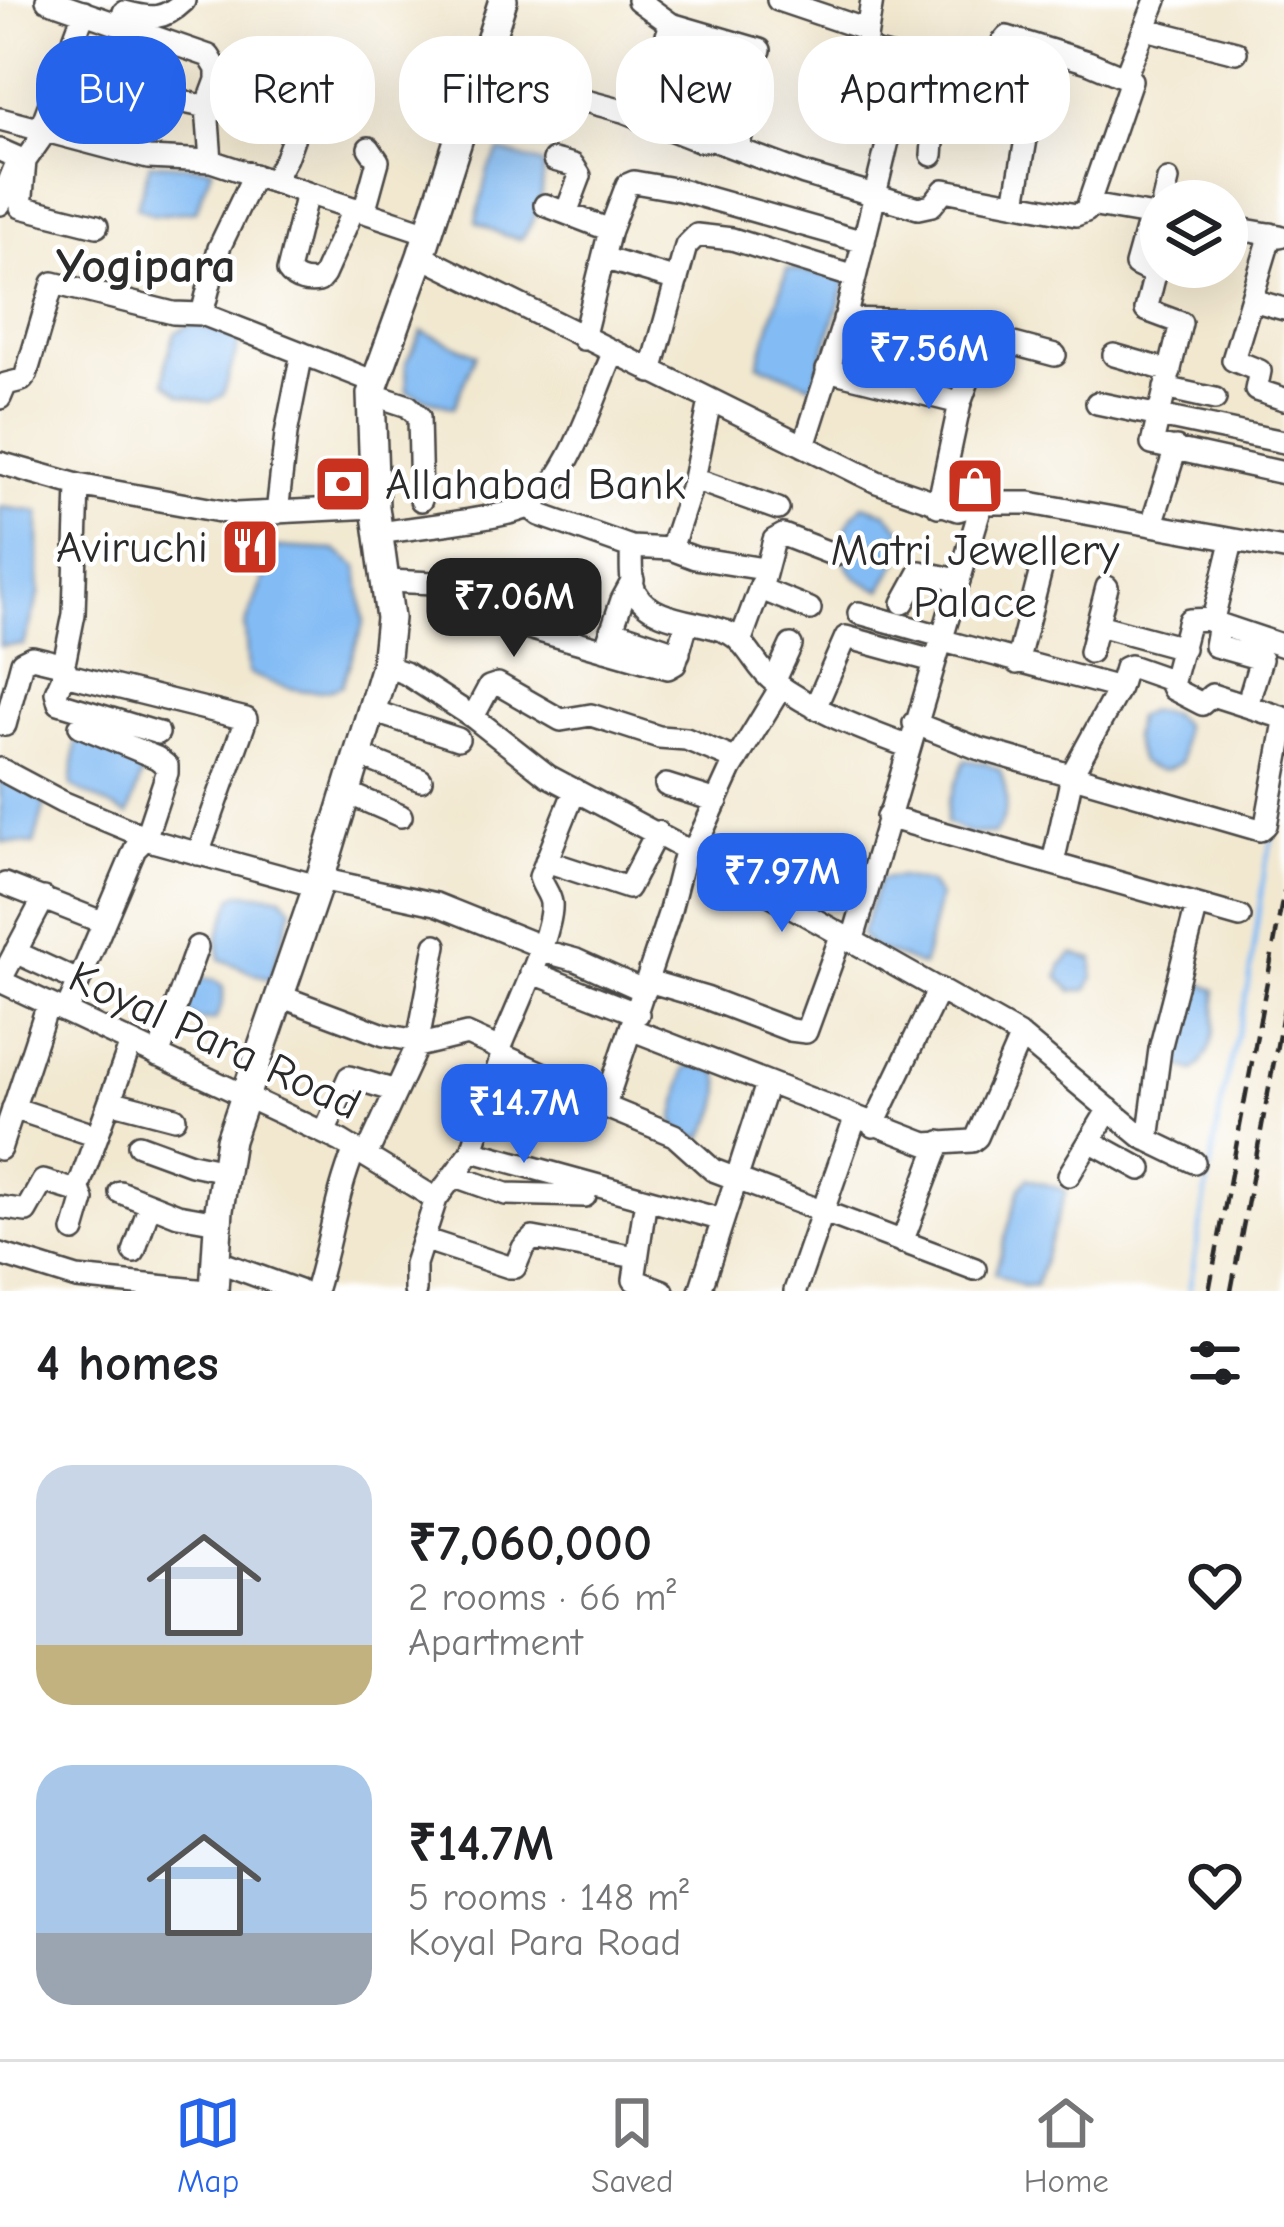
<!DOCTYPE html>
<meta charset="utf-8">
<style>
:root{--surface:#fff;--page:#f6f6f6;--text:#202124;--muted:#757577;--line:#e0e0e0;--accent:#2563eb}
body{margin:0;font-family:"Comic Neue",sans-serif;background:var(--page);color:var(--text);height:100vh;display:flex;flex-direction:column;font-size:45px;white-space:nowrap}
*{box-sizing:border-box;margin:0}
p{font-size:39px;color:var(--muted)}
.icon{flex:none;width:66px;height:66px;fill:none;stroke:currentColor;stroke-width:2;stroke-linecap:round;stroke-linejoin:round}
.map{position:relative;height:1291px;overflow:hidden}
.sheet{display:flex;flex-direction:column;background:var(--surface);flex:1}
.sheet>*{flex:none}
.hud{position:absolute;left:36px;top:36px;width:1212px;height:108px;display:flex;gap:24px}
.buttons{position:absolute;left:1140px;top:180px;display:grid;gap:24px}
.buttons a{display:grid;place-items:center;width:108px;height:108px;border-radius:50%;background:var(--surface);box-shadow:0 12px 48px #0002;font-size:60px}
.price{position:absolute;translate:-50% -102px;padding:0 27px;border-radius:24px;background:var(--accent);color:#fff;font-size:39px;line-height:78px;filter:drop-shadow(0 3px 6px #0008)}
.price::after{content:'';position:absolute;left:50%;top:72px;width:36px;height:27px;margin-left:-18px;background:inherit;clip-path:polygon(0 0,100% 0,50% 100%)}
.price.active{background:#222;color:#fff}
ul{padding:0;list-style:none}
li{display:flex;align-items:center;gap:36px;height:300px;padding:0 36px}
li span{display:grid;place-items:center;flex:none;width:336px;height:240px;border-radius:36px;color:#555}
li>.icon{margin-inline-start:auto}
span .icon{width:144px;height:144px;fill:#fffc;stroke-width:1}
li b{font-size:51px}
h2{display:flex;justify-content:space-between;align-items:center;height:144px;padding:0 36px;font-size:51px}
.tag{padding:0 42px;border-radius:48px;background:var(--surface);box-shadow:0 12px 48px #0002;font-size:42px;line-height:108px}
.tag.active{background:var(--accent);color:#fff}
.tabs{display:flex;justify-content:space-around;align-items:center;height:168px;border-top:3px solid var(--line);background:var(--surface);font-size:33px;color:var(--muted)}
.tabs a{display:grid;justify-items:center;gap:6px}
.tabs .active{color:var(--accent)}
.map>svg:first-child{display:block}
.water{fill:#83bcf4;stroke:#577490;stroke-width:3}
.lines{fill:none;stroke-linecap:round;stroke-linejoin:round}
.stream{stroke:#83bcf4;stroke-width:4.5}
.minor-casing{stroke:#494744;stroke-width:26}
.major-casing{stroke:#494744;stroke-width:32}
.minor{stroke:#fff;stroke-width:21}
.major{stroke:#fff;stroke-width:27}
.rail{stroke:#2b2b2b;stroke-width:4.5;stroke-dasharray:18 9;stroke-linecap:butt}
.labels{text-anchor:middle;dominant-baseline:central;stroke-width:9;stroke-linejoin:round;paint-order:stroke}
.poi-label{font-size:45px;fill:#2b2b2b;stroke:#fff;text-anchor:start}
.street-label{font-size:45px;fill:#2b2b2b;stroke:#fff}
.neighbourhood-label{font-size:48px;font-weight:bold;fill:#2b2b2b;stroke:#fff}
</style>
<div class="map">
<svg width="1284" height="1291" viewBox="0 0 1284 1291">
<rect width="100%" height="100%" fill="#fff"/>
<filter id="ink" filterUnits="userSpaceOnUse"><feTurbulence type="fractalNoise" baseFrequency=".00833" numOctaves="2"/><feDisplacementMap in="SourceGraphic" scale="24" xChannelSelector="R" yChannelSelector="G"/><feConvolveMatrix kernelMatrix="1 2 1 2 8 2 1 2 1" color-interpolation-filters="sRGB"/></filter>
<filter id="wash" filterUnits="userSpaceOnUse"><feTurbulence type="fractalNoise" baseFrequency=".004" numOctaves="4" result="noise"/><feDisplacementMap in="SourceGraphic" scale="48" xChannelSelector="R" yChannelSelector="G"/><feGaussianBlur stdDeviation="2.7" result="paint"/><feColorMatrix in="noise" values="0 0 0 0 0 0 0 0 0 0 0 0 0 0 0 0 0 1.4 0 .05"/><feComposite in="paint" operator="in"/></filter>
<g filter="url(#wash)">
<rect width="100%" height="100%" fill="#f2e8d0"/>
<path class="water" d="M114 21 177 41 178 62C154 72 117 59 96 45Z
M680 97 734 107 741 119 736 144 673 123Z
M499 151 543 164C544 191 538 218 521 239L503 235 476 222 488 170Z
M150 163 212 168 196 211 154 215 137 207Z
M787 269 847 278 813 386 758 364Z
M191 324 229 333 239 342 223 395 210 402 181 395 165 382 166 361 175 333Z
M422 331 476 354 453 408 407 392 406 363Z
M863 505 886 512 904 532 901 556 881 590C837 575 829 538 863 505Z
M0 507 39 512V595L24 645 0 646Z
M276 547 335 550 358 567 364 622 342 685C314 700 275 685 248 673L245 626Z
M1149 711 1171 714 1183 725 1181 762C1165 774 1156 772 1140 762L1133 738 1136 717Z
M78 724 149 752 128 815 71 786Z
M965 760 984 763 1000 770C1008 794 1011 814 994 834L969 833 946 823 948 803Z
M0 769 45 804 34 844 1 842Z
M900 877 929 883 939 897 923 966 873 947 861 935 880 879Z
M242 893 282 896 292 908 270 980 220 959 218 937 233 897Z
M1072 954 1093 959V977L1087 990 1072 991 1058 977 1062 964Z
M193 977 214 980 223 987V1002L215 1020H201L187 1013 184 994Z
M1197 981 1215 990C1216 1021 1217 1049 1194 1071L1171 1063 1168 1039 1185 984Z
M694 1064 717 1071C727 1094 716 1117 703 1138L680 1133 674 1121 685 1069Z
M1028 1178 1066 1191 1036 1285 1022 1286 995 1273 1020 1188Z"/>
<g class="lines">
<path class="stream" d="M1189 1291 1223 1095 1249 983 1265 866 1275 828"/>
</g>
</g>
<g filter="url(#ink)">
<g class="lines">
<defs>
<path id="minor" d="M47 0 209 56 217 69V80
M638 0 671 24 760 50
M778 0 867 30
M124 12C151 19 163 21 184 1
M1146 29 1236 52
M480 73 623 111 700 141 713 140 804 174 918 208 932 205 944 190 1076 215 1086 211 1131 80 1088 62 1007 37 1002 43 997 76 990 81 874 52 865 45 872 0
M1125 77 1156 0
M651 84 717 98 747 110 738 149
M116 87 207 107 289 118
M639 118 671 24
M0 119 46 131
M40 130 84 12
M0 150 25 161 46 131 148 158 211 161 428 233
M932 155 939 69
M554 160 573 165 580 176 566 213
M25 161 21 207 97 226
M211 161 207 107 217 80 222 78 293 93
M254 175 219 248 202 314 375 382
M273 181 286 158 307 101
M307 193 288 271C295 281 308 283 319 281L324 275 354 208
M1163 201 1168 180
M1015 203 1030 116
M0 204 18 160
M545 205 610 230
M1090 205 1160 217
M364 212 378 161 369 148
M1150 215 1136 265 1155 274 1146 310 1181 323 1152 444 1284 473
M1227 227 1280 236
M1271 234 1233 360 1260 371 1256 390 1284 399
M421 256 877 482 958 510 982 503H1030L1284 549
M603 258 677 280
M1252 300 1284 309
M844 319 927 321 1055 355
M583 339 610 230 627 185 634 182 680 190 864 242
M1114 355 1170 371
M827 370 960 403
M651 372 686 246 697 235 732 239 855 277
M1165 388 1215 399
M371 394 408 406 419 417 421 500
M0 398 6 384 22 380 26 375 53 283 173 313 202 314
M1097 403 1284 442
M804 446 846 315 907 62
M0 463 78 485 236 514 375 507
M694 479 778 509
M528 506 540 515 631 547C632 561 629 581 636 593 653 623 702 620 729 633 748 643 756 668 773 681 813 711 861 729 907 746
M938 506 960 403 984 337
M277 513 286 434 302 353
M1152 524 1176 448
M380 533C409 528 507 518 527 507 570 482 593 398 613 354
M631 547 671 549 695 558 764 569
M671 549 694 479 710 401
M386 581 460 584 514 603 511 623 668 668 675 664 687 623
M903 603 920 572 958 580
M810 609 761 589 774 540 783 535 835 555
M859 613 941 636
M1210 621 1284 646
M1219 624 1215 646 1261 659 1247 706
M1098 625 1183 648
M611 630 679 653
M940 640 1119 688
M740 642 761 585
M605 650 622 600 633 580
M1090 652 1107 587
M63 663 68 675 246 719 198 854
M1017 663 1042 566
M385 666 405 673 473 717 548 776 762 890 1021 1036 1142 1137 1194 1162
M65 672 56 692 59 703 158 733
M774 682 791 645
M1170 682 1173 689 1202 704 1212 695 1284 718
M815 708 846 637 933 661
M372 711 458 739
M473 717 489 687 498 684 561 720 591 715 659 737 686 739 737 760
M914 723 977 748 1260 830 1266 825 1284 727
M0 724 5 725 22 662 32 657 57 663 65 659 74 614 78 485
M359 755 421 780
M0 769 62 802 146 837
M666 785 717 801
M348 793 401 816
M887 817 1240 917
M145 839 317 886
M693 852 731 769 781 687
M546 861 628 888 657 832
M1053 863 1073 772 1119 688 1125 668 1130 666 1173 681 1189 620 1213 619 1232 542
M320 879 436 904 540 946
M5 884 102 922
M852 942 982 503
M539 950 576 960 645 991
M15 952 78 981
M531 972 638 1014
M0 981 341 1141 436 1199
M0 981 44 898
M648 981 706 998 790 1030 806 1032 841 936
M280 996 384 1035 418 1041
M66 1012 135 849 145 839 167 773V766L157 758 80 726
M633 1030 926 1144 972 1141 977 1137 1021 1036
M417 1046 436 945
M502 1055 606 1102 611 1109 674 1135 713 1170 975 1269
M158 1056 197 947
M110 1101 175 1118
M606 1102 669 914 686 848
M13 1108 97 1136
M873 1126 939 989
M324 1133 349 1077 396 1091
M1148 1140 1160 1049 1197 905
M1090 1141 1141 1169
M139 1145 191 1164 225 1171
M0 1149 48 1004
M472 1151 723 1220
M366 1156 417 1046 467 1034 500 1049
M1069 1175 1109 1109
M455 1176 506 1194 585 1196
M77 1191 131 1043
M120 1192 178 1215 218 1222
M0 1207 26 1211 43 1181 80 1192 83 1200 74 1231
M644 1212 634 1280 663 1291
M423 1239 509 1267H515L523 1248 533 1238 636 1257
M902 1242 940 1142
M134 1252 150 1204
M0 1254 77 1278 207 1291
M214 1260 299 1291
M315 1291C330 1244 336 1194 355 1149
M415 1291V1264L436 1199 472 1151 502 1055 500 1049C512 1018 554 932 551 903 550 894 542 886 540 877L575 790
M700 1291 767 1084
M795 1291 855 1119"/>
<path id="major" d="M214 1291 219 1210 230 1140 320 879 385 666 390 618 375 507 371 394 421 256 503 0"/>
</defs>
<use href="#minor" class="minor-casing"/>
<use href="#major" class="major-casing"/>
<use href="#minor" class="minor"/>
<use href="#major" class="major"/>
<path class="rail" d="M1209 1291 1284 891
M1231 1291 1284 1008"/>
</g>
</g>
<defs>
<symbol id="bank-square" viewBox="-11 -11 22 22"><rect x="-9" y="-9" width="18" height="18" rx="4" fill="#c8321e" stroke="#fff"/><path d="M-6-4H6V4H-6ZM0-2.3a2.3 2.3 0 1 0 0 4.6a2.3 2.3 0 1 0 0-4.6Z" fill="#fff"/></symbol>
<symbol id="shop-square" viewBox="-11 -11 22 22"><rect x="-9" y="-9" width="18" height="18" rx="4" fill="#c8321e" stroke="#fff"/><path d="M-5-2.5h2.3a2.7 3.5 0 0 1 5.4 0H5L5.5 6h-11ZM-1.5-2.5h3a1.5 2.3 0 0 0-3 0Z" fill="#fff"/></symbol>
<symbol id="restaurant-square" viewBox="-11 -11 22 22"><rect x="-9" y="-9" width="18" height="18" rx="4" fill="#c8321e" stroke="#fff"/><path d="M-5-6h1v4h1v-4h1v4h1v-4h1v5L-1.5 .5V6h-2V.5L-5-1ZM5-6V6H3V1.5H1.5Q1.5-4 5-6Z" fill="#fff"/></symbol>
</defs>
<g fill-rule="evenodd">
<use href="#bank-square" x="310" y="451" width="66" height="66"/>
<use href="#shop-square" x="942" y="453" width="66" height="66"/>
<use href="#restaurant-square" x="217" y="514" width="66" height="66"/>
</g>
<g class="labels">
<g class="poi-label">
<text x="385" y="484">Allahabad Bank</text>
<text x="208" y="547" text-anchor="end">Aviruchi</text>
<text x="975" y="550" text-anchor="middle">Matri Jewellery<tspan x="975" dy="52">Palace</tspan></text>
</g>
<g class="street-label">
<text transform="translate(215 1040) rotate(25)">Koyal Para Road</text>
</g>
<g class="neighbourhood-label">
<text x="146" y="266">Yogipara</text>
</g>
</g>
</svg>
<div class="buttons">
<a><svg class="icon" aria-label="layers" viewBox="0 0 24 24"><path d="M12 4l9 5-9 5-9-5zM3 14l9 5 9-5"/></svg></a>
</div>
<b class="price" style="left:929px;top:412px">₹7.56M</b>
<b class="price active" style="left:514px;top:660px">₹7.06M</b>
<b class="price" style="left:782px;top:935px">₹7.97M</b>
<b class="price" style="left:524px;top:1166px">₹14.7M</b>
<div class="hud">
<a class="tag active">Buy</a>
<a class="tag">Rent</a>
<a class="tag">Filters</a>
<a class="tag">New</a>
<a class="tag">Apartment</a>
</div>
</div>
<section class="sheet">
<h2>4 homes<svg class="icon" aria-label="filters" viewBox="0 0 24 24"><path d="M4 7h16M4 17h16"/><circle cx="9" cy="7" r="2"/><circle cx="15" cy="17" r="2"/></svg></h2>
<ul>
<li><span style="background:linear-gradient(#c9d6e8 75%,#c2b280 0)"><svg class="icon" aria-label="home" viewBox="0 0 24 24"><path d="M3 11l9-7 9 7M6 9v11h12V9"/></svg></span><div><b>₹7,060,000</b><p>2 rooms · 66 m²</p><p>Apartment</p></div><svg class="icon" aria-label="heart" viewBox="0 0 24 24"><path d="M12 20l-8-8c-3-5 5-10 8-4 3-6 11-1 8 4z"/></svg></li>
<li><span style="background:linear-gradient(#a9c7e8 70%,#9aa5b1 0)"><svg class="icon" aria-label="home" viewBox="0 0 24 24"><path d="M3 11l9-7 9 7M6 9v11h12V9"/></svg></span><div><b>₹14.7M</b><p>5 rooms · 148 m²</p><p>Koyal Para Road</p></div><svg class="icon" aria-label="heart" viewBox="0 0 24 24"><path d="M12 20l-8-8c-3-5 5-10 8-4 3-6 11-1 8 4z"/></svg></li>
</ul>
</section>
<nav class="tabs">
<a class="active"><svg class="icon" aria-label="map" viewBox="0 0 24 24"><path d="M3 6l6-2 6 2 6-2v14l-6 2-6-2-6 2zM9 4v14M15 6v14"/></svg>Map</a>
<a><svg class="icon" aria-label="saved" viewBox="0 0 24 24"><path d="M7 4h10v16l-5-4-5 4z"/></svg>Saved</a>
<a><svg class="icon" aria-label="home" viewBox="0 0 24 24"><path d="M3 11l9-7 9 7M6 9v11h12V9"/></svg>Home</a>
</nav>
